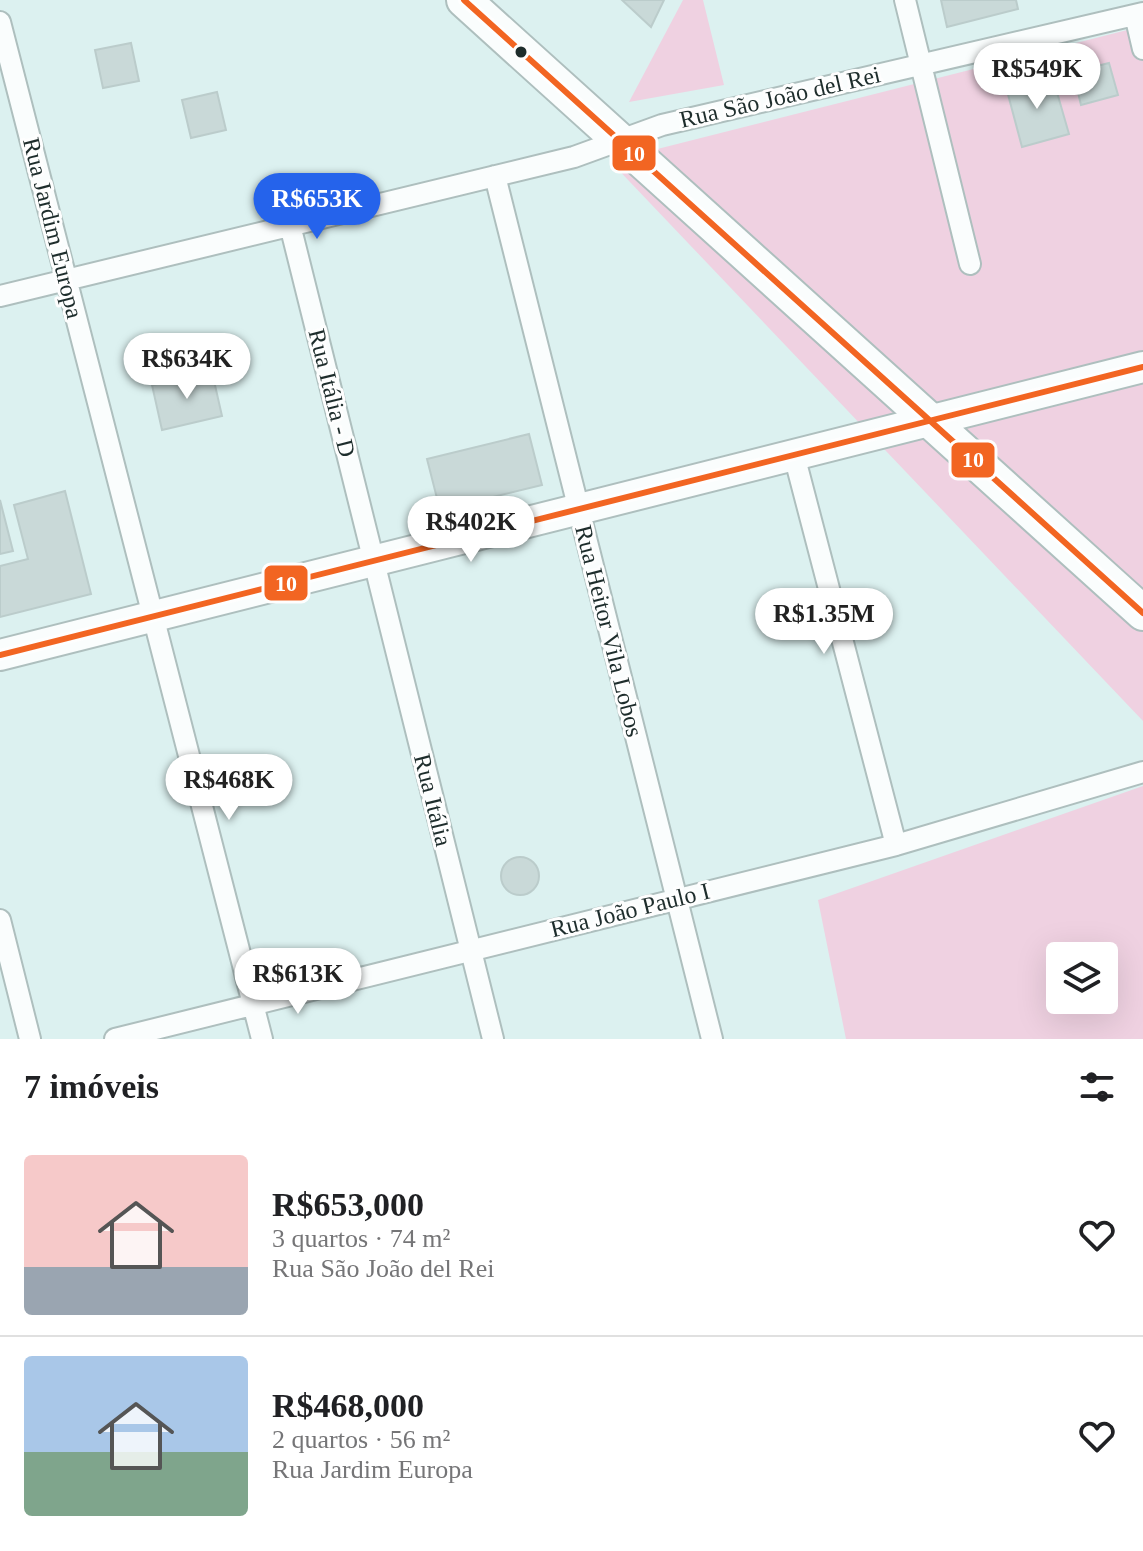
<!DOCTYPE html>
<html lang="pt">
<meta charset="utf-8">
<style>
:root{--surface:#fff;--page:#f2f2f2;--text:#202124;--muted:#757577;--line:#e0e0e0;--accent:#2563eb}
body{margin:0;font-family:"Times New Roman",serif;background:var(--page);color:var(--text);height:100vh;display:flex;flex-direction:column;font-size:30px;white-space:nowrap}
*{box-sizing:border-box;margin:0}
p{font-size:26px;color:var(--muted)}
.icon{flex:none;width:44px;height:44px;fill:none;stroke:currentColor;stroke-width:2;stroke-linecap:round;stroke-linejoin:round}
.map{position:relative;height:1039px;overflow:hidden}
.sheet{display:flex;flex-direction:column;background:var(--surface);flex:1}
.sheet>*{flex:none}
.tools{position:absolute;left:1046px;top:942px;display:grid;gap:16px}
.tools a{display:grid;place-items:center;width:72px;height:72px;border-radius:8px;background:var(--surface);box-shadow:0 8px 32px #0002;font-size:40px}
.price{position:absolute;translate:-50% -68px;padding:0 18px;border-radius:28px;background:#fff;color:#222;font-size:26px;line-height:52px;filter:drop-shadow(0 2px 4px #0008)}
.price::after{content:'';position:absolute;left:50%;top:48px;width:24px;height:18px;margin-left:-12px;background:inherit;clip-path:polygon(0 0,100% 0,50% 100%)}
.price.selected{background:var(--accent);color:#fff}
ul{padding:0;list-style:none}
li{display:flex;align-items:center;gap:24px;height:200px;padding:0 24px}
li+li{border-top:2px solid var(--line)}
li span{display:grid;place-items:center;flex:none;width:224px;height:160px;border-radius:8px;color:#555}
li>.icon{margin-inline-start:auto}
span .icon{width:96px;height:96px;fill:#fffc;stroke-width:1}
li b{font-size:34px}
h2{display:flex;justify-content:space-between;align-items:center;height:96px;padding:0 24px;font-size:34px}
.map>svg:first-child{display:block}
.green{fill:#efd1e1;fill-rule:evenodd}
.building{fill:#c9d9d8;stroke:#bbcccb;stroke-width:2}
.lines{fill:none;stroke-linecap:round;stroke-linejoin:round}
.street-casing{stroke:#aebfbe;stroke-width:24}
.secondary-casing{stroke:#aebfbe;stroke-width:34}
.primary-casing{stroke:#aebfbe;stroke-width:38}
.street{stroke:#fafdfd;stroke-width:20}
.secondary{stroke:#fafdfd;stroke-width:30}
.primary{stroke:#fafdfd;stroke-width:34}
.bus-1-casing{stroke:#fefefe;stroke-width:12}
.bus-1{stroke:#f26522;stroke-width:6}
.bus-dot{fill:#1e2d2c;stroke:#fefefe;stroke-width:3}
.labels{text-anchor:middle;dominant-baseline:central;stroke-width:6;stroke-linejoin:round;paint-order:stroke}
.street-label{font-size:24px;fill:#1e2d2c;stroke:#fefefe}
.line-badge{stroke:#fefefe;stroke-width:3}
.badge-label{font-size:22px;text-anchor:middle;font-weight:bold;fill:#fff}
</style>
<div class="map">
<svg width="1143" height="1039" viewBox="0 0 1143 1039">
<rect width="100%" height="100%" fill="#dcf1f0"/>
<path class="green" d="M683 0H703L724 85 629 102Z
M1143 26V721L610 161Z
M1143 786V1039H846L818 900ZM1060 956H1104V1000H1060Z"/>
<path class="building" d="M622 0H664L651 27Z
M941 0H1016L1018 9 947 27Z
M131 43 139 81 103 88 95 50Z
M1109 63 1118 95 1081 105 1073 72Z
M1052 75 1069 134 1022 147 1006 87Z
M217 92 226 130 191 138 182 100Z
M212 372 222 416 162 430 152 385Z
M529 434 542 485 440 510 427 459Z
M65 491 91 594 0 617V566L28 559 14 505Z
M0 500 13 551 0 554Z
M501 876a19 19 0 1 1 38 0a19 19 0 1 1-38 0Z"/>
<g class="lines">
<defs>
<path id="street" d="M905 0 970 264
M1135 15 1143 49
M0 22 262 1039
M495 176 712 1039
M290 225 493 1039
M0 296 574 157 662 125 1143 13
M794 455 896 845
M0 920 30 1039
M115 1039 896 845 1143 772"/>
<path id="secondary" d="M0 655 1143 367"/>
<path id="primary" d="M464 0 1143 613"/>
</defs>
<use href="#street" class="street-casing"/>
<use href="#secondary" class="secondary-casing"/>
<use href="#primary" class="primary-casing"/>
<use href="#street" class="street"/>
<use href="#secondary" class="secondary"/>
<use href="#primary" class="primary"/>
<defs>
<path id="bus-1" d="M464 0 1143 613
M0 655 1143 367"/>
</defs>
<use href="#bus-1" class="bus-1-casing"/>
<use href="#bus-1" class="bus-1"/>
</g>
<circle class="bus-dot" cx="521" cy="52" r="7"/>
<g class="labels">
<g class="street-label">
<text transform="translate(780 97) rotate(-13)">Rua São João del Rei</text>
<text transform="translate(53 228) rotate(76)">Rua Jardim Europa</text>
<text transform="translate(332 393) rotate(76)">Rua Itália - D</text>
<text transform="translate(609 631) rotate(76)">Rua Heitor Vila Lobos</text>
<text transform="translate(433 800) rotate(76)">Rua Itália</text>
<text transform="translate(630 910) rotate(-14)">Rua João Paulo I</text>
</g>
</g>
<g class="line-badge">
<rect x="611" y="134" width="46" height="38" rx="8" fill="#f26522"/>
<rect x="950" y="441" width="46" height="38" rx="8" fill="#f26522"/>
<rect x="263" y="564" width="46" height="38" rx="8" fill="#f26522"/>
</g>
<g class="badge-label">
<text x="634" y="161">10</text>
<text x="973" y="467">10</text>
<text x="286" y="591">10</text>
</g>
</svg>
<div class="tools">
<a><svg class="icon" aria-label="layers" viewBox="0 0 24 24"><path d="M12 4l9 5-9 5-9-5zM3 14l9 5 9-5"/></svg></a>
</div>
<b class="price" style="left:1037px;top:111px">R$549K</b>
<b class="price selected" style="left:317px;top:241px">R$653K</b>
<b class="price" style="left:187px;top:401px">R$634K</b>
<b class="price" style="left:471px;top:564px">R$402K</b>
<b class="price" style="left:824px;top:656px">R$1.35M</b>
<b class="price" style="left:229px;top:822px">R$468K</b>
<b class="price" style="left:298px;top:1016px">R$613K</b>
</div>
<section class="sheet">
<h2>7 imóveis<svg class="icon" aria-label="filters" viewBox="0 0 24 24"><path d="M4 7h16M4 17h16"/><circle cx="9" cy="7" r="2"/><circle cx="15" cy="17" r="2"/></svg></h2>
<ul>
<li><span style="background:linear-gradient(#f6c9c9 70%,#9aa5b1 0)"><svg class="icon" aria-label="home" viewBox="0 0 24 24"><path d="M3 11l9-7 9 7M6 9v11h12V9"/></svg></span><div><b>R$653,000</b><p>3 quartos · 74 m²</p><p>Rua São João del Rei</p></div><svg class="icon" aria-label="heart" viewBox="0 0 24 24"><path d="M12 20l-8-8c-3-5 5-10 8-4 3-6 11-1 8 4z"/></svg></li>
<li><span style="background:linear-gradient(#a9c7e8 60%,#7fa58c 0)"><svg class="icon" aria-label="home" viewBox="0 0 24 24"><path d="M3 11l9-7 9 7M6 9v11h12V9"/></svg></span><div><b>R$468,000</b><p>2 quartos · 56 m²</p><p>Rua Jardim Europa</p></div><svg class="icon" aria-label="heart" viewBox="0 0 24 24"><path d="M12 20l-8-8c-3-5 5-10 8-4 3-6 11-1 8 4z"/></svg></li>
</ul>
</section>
